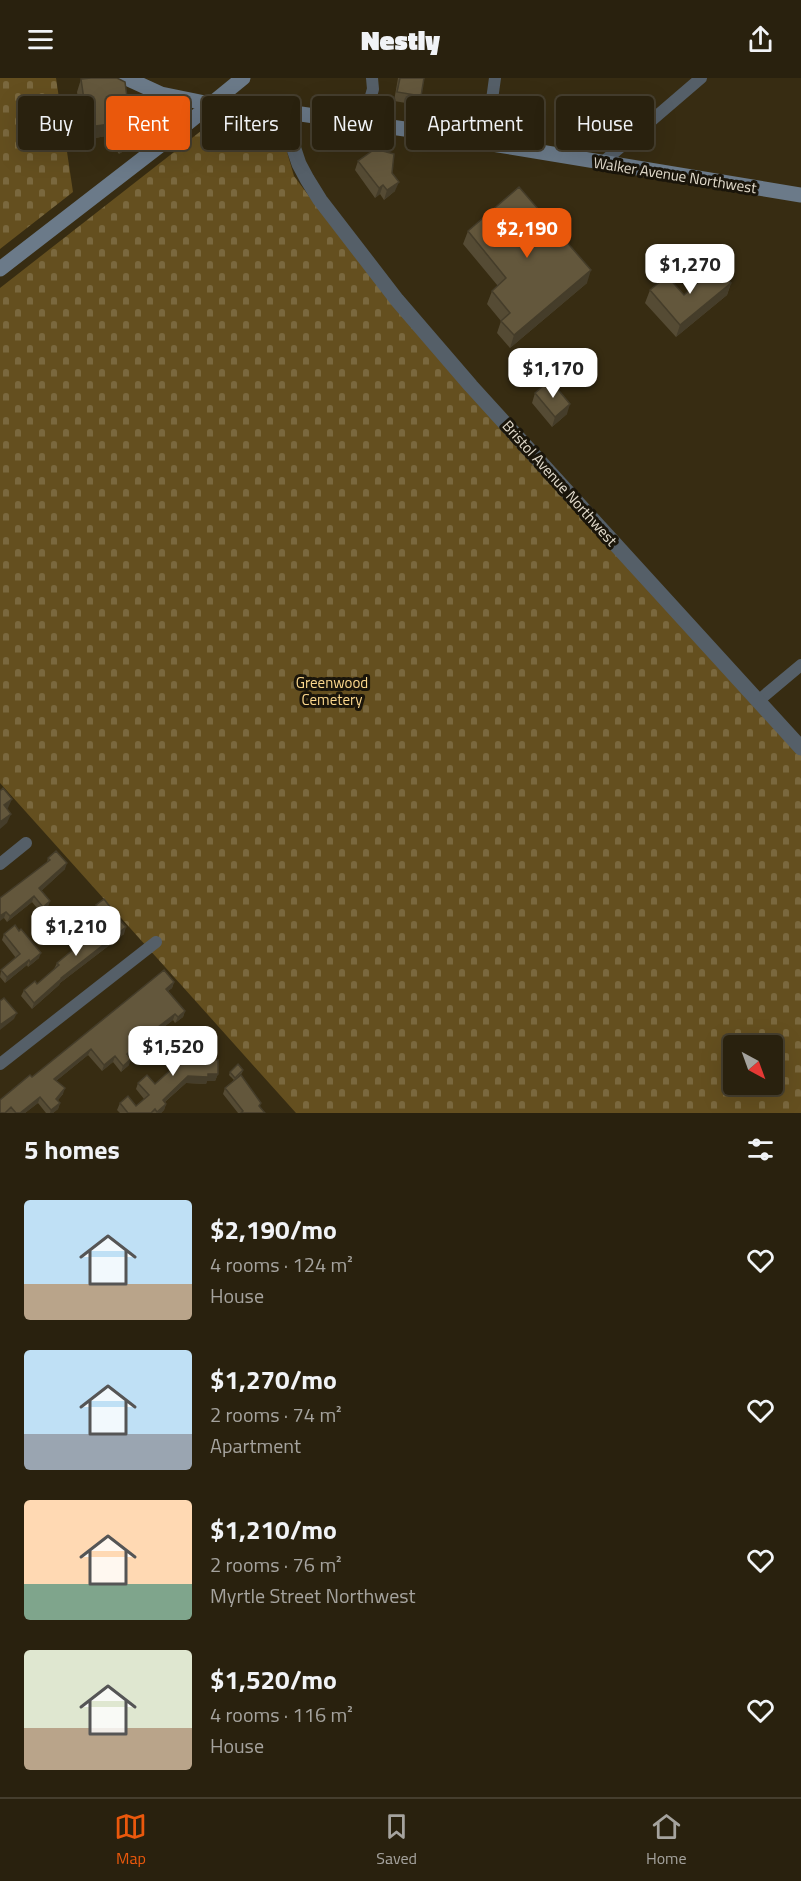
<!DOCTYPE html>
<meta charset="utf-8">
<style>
:root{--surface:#29210e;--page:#312917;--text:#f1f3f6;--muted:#a5a39e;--line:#453e2e;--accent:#ea580c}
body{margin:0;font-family:"Titillium Web",sans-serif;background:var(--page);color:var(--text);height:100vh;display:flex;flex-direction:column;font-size:22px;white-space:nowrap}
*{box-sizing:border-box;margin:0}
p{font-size:20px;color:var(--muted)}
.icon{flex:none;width:33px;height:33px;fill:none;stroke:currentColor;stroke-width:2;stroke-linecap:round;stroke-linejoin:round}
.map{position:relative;height:1035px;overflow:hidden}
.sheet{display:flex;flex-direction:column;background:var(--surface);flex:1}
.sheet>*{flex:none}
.top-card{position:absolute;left:18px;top:18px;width:765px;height:54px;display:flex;gap:12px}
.needle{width:39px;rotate:139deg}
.tools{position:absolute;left:723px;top:957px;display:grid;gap:12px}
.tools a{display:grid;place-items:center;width:60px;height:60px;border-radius:6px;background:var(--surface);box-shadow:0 6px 24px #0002,0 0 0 2px var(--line);font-size:30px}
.price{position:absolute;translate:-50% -51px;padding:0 14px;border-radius:12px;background:#fff;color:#222;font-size:20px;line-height:39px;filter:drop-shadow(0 2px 3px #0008)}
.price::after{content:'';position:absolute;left:50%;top:36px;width:18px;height:14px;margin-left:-9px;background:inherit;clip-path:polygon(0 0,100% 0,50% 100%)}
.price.active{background:var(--accent);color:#fff}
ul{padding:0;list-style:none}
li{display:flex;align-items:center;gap:18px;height:150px;padding:0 24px}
li span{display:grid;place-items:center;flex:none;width:168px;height:120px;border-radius:6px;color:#555}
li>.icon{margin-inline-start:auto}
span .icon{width:72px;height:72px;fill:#fffc;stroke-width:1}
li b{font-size:26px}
h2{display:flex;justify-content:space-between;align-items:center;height:72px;padding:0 24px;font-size:26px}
.chip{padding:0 21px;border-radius:6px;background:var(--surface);box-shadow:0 6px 24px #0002,0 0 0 2px var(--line);font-size:21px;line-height:54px}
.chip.active{background:var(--accent);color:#fff}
header{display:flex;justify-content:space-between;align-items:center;height:78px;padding:0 24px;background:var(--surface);font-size:27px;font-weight:800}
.tab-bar{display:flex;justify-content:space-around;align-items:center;height:84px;border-top:2px solid var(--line);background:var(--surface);font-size:16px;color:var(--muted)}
.tab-bar a{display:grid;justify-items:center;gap:3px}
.tab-bar .active{color:var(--accent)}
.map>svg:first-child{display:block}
.cemetery{fill:url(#cemetery-stones);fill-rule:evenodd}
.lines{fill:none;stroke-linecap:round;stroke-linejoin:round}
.minor{stroke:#555f68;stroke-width:12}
.tertiary{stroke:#555f68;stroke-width:15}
.secondary{stroke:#6b7a89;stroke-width:15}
.wall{fill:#554b34}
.shaded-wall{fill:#453d2a}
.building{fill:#63573c;stroke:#453d2a;stroke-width:1.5}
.labels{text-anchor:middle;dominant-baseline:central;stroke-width:6;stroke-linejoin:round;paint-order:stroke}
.street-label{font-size:15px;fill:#e3dccd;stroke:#1a150a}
.park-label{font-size:15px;fill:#fdd98e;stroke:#1a150a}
</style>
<header><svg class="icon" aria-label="menu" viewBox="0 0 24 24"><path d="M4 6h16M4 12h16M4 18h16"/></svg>Nestly<svg class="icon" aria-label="share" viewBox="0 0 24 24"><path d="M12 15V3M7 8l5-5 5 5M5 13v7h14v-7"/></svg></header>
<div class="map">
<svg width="801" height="1035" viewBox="0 0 801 1035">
<defs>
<pattern id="cemetery-stones" width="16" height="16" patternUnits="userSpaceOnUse" patternTransform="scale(1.5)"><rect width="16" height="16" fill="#644f1f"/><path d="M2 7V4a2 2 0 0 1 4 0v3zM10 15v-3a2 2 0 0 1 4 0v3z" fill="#7a683e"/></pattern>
</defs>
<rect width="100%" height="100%" fill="#372c12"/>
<path class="cemetery" d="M0 0H56L73 114 0 171Z
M215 42 280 50 294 98 332 149 801 677V1035H296L0 705V210ZM734 968H772V1006H734Z"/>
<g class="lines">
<path class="minor" d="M363 46 373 11 372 0
M486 65 495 0
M602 85 701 0
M758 623 801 587
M0 786 26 765
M0 986 156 864"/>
<path class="tertiary" d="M287 34 290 59 299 86 307 101 320 122 397 222 471 308 801 670"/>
<path class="secondary" d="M126 0 161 16 210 26 287 34 460 59 486 65 801 117
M0 191 167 62 243 0"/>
</g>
<path class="wall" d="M398 0H424L421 18 418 27 394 23Z
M81 1 130 42 139 54 134 66 119 76 106 58 84 62 77 14Z
M358 83 392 95 395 113 384 122 380 116 375 120 355 92Z
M468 153 587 205 510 270 497 255 501 243 487 226 492 213 498 208 463 166Z
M731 205 727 217 676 259 645 225 650 212 684 217Z
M535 315 567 336 552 349 532 325Z
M48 780 65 791 41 813 48 829 41 835 32 824 7 844 4 840 0 820 47 784Z
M96 827 109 832 101 838 95 831Z
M70 844 82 851 76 856 69 848Z
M103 844 124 856 60 905 59 907 32 931 21 918 24 912 37 906 54 891 57 885 86 864 102 851 101 850Z
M4 856 39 880 28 889 27 887 5 905 0 899 1 892 16 880 2 862Z
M174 904 172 910 168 913 185 933 183 939 175 945 173 942 143 965 129 978V987L121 994 113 984 102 993 88 977 56 1003 63 1016 58 1022 60 1025 58 1031 53 1035H46L38 1025 25 1035H0L32 999Z
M174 963 193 974 208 981 218 996 215 1003H207L206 1006 186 1005 165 1024 166 1026 164 1032 161 1035H120L117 1032 120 1025 136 1028 144 1021 136 1011 138 1005 155 1006 170 993 163 985 165 978 173 972 172 970Z
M243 992 242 995 238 999 265 1035H238L223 1016 225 1010 234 1002 229 997 230 994Z"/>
<path class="shaded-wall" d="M110 46 106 58 84 62 88 49Z
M139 54 134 66 119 76 124 64Z
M399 104 395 113 384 122 387 112Z
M383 107 380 116 375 120 379 110Z
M591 192 587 205 510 270 514 257Z
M731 205 727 217 676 259 680 247Z
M570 326 567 336 552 349 555 339Z
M12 721 8 730 1 737 4 727Z
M11 736 7 745 0 751V744Z
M67 785 65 791 37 817 39 810Z
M34 818 32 824 7 844 10 838Z
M50 823 48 829 41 835 43 829Z
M110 829 109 832 101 838 102 835Z
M6 834 4 840 0 843V838Z
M126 849 124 856 60 905 59 907 32 931 34 925 61 900Z
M41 875 39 880 28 889 30 884Z
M29 882 27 887 5 905 7 899Z
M174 904 172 910 164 916 166 911Z
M185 933 183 939 175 945 178 939Z
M17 935 14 941 0 952V947Z
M175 936 173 942 143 965 125 982 127 976 145 959Z
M91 971 88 977 51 1007 54 1001Z
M115 978 113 984 102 993 104 987Z
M131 981 129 987 121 994 123 988Z
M208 996H218L215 1003H207L206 1006 186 1005 160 1028 163 1022 188 998Z
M65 1010 63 1016 54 1027 56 1021Z
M40 1019 38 1025 25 1035H20Z
M60 1025 58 1031 53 1035H50L51 1032Z
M166 1026 164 1032 161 1035H157Z"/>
<path class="building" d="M91 0H117L125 4 130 42 139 54 124 64 110 46 88 49 81 1Z
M400 0H424L421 18 397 14Z
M375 71 394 76 392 95 399 104 387 112 383 107 379 110 358 83Z
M519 109 591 192 514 257 501 243 510 235 492 213 506 200 468 153Z
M717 188 731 205 680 247 650 212 667 198 684 217Z
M550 302 570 326 555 339 535 315Z
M3 710 12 721 4 727 11 736 0 744V713Z
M56 773 67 785 39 810 50 823 43 829 34 818 10 838 6 834 0 838V820L50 782 48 780Z
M104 821 110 829 102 835 96 827Z
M114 835 126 849 61 900V901L34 925 24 912 35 903 37 906 59 887 57 885 85 862 86 864 106 847 103 844Z
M76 839 83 848 77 853 70 844Z
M15 847 19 853 21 851 41 875 30 884 29 882 7 899 1 892 20 876 4 856Z
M164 892 174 904 166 911 185 933 178 939 175 936 145 959 127 976 131 981 123 988 115 978 104 987 91 971 54 1001 65 1010 56 1021 60 1025 51 1032 40 1019 20 1035H16L11 1029 5 1035H0V1022L30 997 32 999Z
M4 920 17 935 0 947V923Z
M187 958 193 974 208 975V981L218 982V996H208V999L188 998 163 1022 166 1026 157 1034 155 1031 151 1035H128L120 1025 128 1018 136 1028 149 1017 138 1005 147 997 155 1006 174 989 165 978 176 968 174 963Z
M238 986 243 992 235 1000 230 994Z
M241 997 261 1025 259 1028 265 1035H241L243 1033 225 1010Z"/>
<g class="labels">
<g class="street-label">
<text transform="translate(675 97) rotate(9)">Walker Avenue Northwest</text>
<text transform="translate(560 405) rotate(48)">Bristol Avenue Northwest</text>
</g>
<g class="park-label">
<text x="332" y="604">Greenwood<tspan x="332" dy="17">Cemetery</tspan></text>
</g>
</g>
</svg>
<div class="tools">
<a><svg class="needle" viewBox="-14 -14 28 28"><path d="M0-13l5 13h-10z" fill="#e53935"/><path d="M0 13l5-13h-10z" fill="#a5a39e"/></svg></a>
</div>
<b class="price active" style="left:527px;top:181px">$2,190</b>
<b class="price" style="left:690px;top:217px">$1,270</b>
<b class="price" style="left:553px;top:321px">$1,170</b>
<b class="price" style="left:76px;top:879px">$1,210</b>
<b class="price" style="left:173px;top:999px">$1,520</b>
<div class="top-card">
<a class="chip">Buy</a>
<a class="chip active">Rent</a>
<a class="chip">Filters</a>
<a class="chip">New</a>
<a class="chip">Apartment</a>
<a class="chip">House</a>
</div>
</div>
<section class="sheet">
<h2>5 homes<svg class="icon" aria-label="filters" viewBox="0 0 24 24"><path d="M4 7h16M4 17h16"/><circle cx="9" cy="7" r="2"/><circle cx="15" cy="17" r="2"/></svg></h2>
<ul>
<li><span style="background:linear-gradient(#bfe0f5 70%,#b9a48a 0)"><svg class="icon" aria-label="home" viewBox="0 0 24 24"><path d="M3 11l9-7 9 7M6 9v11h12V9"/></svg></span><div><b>$2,190/mo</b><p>4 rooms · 124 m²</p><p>House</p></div><svg class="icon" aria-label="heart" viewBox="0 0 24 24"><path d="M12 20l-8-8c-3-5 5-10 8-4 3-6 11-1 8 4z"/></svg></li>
<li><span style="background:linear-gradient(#bfe0f5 70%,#9aa5b1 0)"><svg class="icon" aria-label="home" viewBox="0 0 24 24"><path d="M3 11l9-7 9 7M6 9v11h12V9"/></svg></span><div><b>$1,270/mo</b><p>2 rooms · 74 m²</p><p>Apartment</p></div><svg class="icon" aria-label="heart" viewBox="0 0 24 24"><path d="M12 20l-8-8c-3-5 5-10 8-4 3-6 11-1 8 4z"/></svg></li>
<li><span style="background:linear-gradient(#ffd9b3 70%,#7fa58c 0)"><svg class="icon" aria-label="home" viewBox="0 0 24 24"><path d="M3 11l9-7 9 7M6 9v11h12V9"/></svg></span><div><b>$1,210/mo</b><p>2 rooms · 76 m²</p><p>Myrtle Street Northwest</p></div><svg class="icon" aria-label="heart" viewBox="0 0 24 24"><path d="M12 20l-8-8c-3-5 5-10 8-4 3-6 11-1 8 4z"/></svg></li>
<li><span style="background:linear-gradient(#dfe7d0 65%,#b9a48a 0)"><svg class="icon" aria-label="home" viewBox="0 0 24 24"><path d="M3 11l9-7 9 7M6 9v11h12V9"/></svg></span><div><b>$1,520/mo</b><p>4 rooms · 116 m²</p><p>House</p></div><svg class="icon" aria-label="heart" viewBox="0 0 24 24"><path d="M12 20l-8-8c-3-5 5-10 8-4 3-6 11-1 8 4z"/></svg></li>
</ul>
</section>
<nav class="tab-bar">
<a class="active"><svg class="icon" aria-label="map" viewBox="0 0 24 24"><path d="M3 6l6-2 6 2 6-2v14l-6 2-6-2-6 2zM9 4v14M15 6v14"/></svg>Map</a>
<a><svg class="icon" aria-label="saved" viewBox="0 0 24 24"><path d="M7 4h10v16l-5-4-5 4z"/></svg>Saved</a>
<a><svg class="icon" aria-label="home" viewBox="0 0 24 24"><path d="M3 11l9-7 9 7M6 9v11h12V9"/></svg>Home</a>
</nav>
